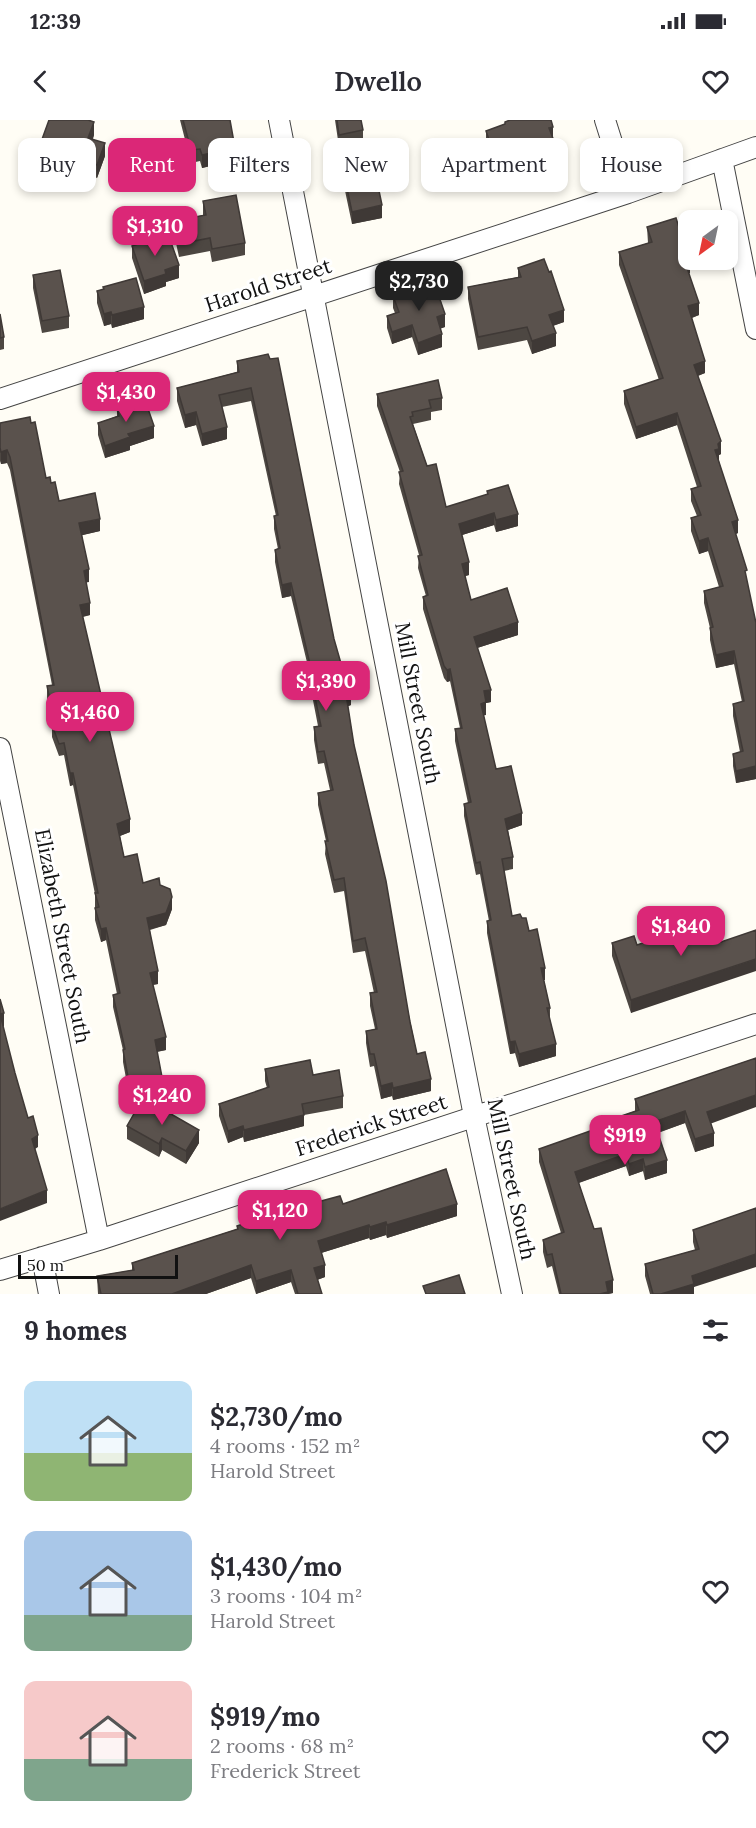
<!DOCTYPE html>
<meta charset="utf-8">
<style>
:root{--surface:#fff;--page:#f7f7f7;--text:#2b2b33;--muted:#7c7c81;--accent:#db2777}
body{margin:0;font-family:Lora,serif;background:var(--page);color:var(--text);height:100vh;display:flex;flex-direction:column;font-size:22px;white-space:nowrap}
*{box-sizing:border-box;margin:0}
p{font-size:20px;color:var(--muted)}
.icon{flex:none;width:33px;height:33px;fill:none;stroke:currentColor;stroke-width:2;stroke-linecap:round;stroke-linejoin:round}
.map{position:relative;height:1174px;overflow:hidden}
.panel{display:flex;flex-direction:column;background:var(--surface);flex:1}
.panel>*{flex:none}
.top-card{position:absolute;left:18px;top:18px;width:720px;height:54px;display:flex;gap:12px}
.needle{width:39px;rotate:213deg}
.fabs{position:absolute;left:678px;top:90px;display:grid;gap:12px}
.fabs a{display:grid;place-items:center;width:60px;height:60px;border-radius:12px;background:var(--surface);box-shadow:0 3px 9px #0003;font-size:30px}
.scale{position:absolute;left:18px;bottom:15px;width:160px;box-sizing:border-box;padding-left:6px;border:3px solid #111;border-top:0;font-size:16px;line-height:21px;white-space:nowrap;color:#111;-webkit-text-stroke:4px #fff;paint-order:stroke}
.price{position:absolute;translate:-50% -51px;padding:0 14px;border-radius:12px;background:var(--accent);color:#fff;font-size:20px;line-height:39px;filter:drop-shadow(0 2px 3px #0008)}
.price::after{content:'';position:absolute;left:50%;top:36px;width:18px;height:14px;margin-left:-9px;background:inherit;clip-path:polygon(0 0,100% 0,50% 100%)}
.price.current{background:#222;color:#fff}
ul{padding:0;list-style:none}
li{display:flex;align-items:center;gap:18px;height:150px;padding:0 24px}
li span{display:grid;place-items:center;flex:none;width:168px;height:120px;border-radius:12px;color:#555}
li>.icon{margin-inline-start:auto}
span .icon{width:72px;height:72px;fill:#fffc;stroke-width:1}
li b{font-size:26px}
h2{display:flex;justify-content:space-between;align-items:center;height:72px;padding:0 24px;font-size:26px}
.pill{padding:0 21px;border-radius:12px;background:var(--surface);box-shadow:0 3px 9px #0003;font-size:21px;line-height:54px}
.pill.current{background:var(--accent);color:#fff}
.status{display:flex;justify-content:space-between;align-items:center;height:42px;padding:0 30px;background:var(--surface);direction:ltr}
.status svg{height:16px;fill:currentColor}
header{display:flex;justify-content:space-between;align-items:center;height:78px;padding:0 24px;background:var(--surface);font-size:27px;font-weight:600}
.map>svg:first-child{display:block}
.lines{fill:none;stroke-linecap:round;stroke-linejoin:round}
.minor-casing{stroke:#444;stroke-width:22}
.minor{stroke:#fff;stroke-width:20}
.wall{fill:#4d4742}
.shaded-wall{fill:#3f3936}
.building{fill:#5a524d;stroke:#3f3936;stroke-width:1.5}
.labels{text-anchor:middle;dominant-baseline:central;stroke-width:6;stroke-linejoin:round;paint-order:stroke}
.street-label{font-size:21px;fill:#111;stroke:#fff}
</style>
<div class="status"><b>12:39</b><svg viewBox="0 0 49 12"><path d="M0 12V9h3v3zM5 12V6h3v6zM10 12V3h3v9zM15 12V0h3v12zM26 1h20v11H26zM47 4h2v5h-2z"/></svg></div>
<header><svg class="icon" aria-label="back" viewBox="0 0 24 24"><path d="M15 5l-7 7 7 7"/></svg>Dwello<svg class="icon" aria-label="heart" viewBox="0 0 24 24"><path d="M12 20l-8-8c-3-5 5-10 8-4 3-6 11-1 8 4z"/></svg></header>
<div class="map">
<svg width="756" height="1174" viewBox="0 0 756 1174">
<rect width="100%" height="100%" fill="#fffdf5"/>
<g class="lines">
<defs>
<path id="minor" d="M279 0 474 996 512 1174
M605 0 628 73
M722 39 756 209
M0 279 628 73 756 27
M0 628 99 1120
M42 1137 49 1174
M0 1150 99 1120 756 904"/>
</defs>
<use href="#minor" class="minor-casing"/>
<use href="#minor" class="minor"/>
</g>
<path class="wall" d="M180 0H230L235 40 202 48 200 41 191 43Z
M335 0H361L363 10V23L339 27Z
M505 2 553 19 554 34 530 42 529 40 516 45 514 39 494 46 486 23V11L505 4Z
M94 15 93 19 105 36 97 58 41 35V22Z
M344 54 382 98 352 104 344 66Z
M203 81 245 123V135L212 142 210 131 179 137 174 114V101L203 95Z
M647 107 690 153H689L699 195 692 198 705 253 698 256 721 334 719 335V341L738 413 736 414 747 461 756 659 736 663 733 646V634L740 632 733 596V584L742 582 734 544 716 548 710 520V508L704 483V471L719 467 708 431 699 434 691 411V398L697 396 691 381V369L697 367 677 305 636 319 624 284V271L659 260 619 145V132L648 123Z
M132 126 179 158 166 162V166L144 174 132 138Z
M518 148 564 202 553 206 556 226 532 234 527 220 478 230 468 179V167L518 157Z
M33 155 69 196V208L42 213 33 168Z
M103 167 144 199 112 208 111 204 104 206 97 183V171L103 169Z
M393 176 445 207 440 208 442 227 418 235 412 217 392 224 387 208V196L395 193 393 188Z
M0 194 4 217V229L0 230Z
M268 234 334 519 351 585 348 586 354 625 417 934 431 971 393 980 392 976 381 979 374 946 370 947 366 923V911L375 909 370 886V873H374L365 831 353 833 344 771 334 773 325 734 326 721 318 685V673L330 670 324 643 318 644 314 620V607L318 606 311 570V559L291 476 282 478 275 442V430L278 429 274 409V396H276L251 281 222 287 227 319 202 326 196 305 185 308 177 281V268L237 252V241Z
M377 274 442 278V290L431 292V300L413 304 427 346 446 387 487 375V371L518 406 496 412 494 405 462 415 469 455 465 456 471 480 518 515 477 528 491 582 486 583V595H483L496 649 522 705 508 710 513 737V749L504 751 512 796 522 798 529 811 545 860H544L550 888V900L556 936 519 947 515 933 510 934 487 813V801H489L480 754 476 755 464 696V684L468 683 455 621V609L460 608 450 561 447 562 444 558 423 489V477L426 476 418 448 419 435 399 364 400 352 377 286Z
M117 289 154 318 130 326V330L105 338 98 315V303L117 296Z
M0 303 51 363 59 381 100 411 82 415 89 462H86L90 495 83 497 130 712 120 716 124 737 143 763 160 765 172 789 166 805 150 810 158 864 153 865 166 930 157 932 162 957V969L153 971V975L130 980 123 942V930L113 887V875L117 874 106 820 101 822 95 800V774L73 665 70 666 64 635 59 636 52 617V602L47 578V566L52 565 10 350 7 343 1 344 0 341Z
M682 805 721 822 631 893 612 836V823L637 825 682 810Z
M756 938 710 1004 714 1026 695 1032 685 1003 658 1013 667 1053 645 1060 643 1051 629 1056 626 1046 579 1063 613 1173 608 1174H559L552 1146 547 1148 543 1132V1120L561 1113 539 1042V1029L592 1011V1006L635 991V979Z
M265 949 313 955 343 976V988L304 995V1006L244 1022 243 1017 228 1023 219 996V984L267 968 265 961Z
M127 1006 199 1023 186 1044 162 1030 159 1037 127 1019Z
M343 1084 457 1096 387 1118 386 1115 370 1120 369 1118 321 1133 325 1157 317 1160 322 1174H295L291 1162 256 1174 251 1158 206 1174H98L97 1156 132 1150V1143L237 1109V1106Z
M756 1088 694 1167V1174H650L645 1156V1144L695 1130 693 1122V1110Z"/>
<path class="shaded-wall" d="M94 2V15L88 30V18Z
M553 7V19L549 8Z
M554 21V34L530 42V30Z
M105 23V36L97 58V45Z
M514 27V39L494 46V34Z
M235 28V40L202 48V35Z
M529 28V40L516 45V32Z
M382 85V98L352 104V92Z
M690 140V153L685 155V142Z
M179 145V158L166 162V166L144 174V161L165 150Z
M699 183V195L688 199V186Z
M144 187V199L112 208V195Z
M564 190V202L549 207V195Z
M111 192V204L104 206V194Z
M445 194V207L437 210V197Z
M412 205V217L392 224V212Z
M556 213V226L532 234V221Z
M442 214V227L418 235V223Z
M705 241V253L694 257V245Z
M196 292V305L185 308V295Z
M677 293V305L636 319V307Z
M154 306V318L130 326V330L105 338V326L128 314Z
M227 307V319L202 326V314Z
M721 321V334L719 335V341L715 343V330L718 324Z
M7 330V343L1 344V332Z
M494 393V405L459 416V404Z
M518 394V406L496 412V400Z
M100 399V411L79 416V403Z
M738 400V413L732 415V402Z
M708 418V431L699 434V421Z
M469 442V455L462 457V444Z
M89 449V462L84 463V451Z
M291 463V476L282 478V465Z
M90 483V495L80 497V485Z
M518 502V515L474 529V517Z
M734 531V544L716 548V535Z
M450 549V561L447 562V550Z
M491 570V582L486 583V595L481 596V584L484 571Z
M351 573V585L346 587V574Z
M756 646V659L736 663V651Z
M70 653H73V665L70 666Z
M522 693V705L505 711V699Z
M130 699V712L117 717V704Z
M172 777V789L166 805 147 810V798Z
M106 808V820L101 822V809Z
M756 839V851L631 893V880Z
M541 848H545V860H541Z
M158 851V864L150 865V853Z
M4 893V906L0 907V894Z
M166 917V930L155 932V920Z
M515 921V933L510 934V922Z
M556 924V936L519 947V934Z
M431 959V971L393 980V968Z
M392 963V976L381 979V966Z
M756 975V987L707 1005V992Z
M685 991V1003L654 1014V1002Z
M304 995V1006L244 1022V1010Z
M243 1006V1017L228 1023V1011Z
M199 1010V1023L186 1044V1031Z
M714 1013V1026L695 1032V1019Z
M38 1015V1027L32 1031V1019Z
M162 1018V1030L159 1037V1024Z
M626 1034V1046L575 1064V1052Z
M643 1039V1051L629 1056V1044Z
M667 1040V1053L645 1060V1047Z
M47 1070V1083L0 1101V1089Z
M457 1084V1096L387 1118V1105Z
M386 1102V1115L370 1120V1107Z
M369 1105V1118L318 1134V1121Z
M756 1134V1147L694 1167V1174H661L692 1156Z
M251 1145V1158L206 1174H172Z
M325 1145V1157L314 1161V1148Z
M291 1150V1162L256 1174V1161Z
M613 1160V1173L608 1174H600L606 1162Z"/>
<path class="building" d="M49 0H88L94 2 88 18 105 23 97 45 41 22Z
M183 0H230L235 28 202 35 200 29 191 30Z
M337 0H361L363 10 339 15Z
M510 0H551L553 7 549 8 554 21 530 30 529 28 516 32 514 27 494 34 486 11 505 4V2Z
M374 47 382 85 352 92 344 54Z
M236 75 245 123 212 129 210 118 179 124 174 101 206 95 203 81Z
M676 98 688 136V140H690L685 142 699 183 688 186 705 241 694 245 721 321 718 324 719 329 715 330 738 400 732 402 747 450 745 451 756 503V646L736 651 733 634 743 631 733 584 744 581 734 531 716 535 710 508 713 507 704 471 723 466 708 418 699 421 691 398 701 395 691 369 701 366 677 293 636 307 624 271 663 258 619 132 652 122 647 107Z
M168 114 179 145 165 150 166 154 144 161 132 126Z
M544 139 549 152 551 151 564 190 549 195 556 213 532 221 527 207 478 217 468 167 521 157 518 148Z
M60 150 69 196 42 201 33 155Z
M136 158 144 187 112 195 111 192 104 194 97 171 104 169 103 167Z
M434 162 445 194 437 197 442 214 418 223 412 205 392 212 387 196 399 192 393 176Z
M0 194 4 217 0 218Z
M268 234 270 239 278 238 334 519 344 554 347 553 351 573 346 574 354 625 386 761 410 902 417 934 425 932 431 959 393 968 392 963 381 966 374 934H370L366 911 377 909 370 873 377 872 365 818 353 821 344 758 334 760 325 721H328L318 673 333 670 324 631 318 632 314 607 321 606 311 558 313 557 291 463 282 465 275 430 280 428 274 396 278 395 251 268 219 275 227 307 202 314 196 292 185 295 177 268 239 252 237 241Z
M438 260 442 278 429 280 431 288 412 292 413 296 410 297 427 346 436 344 446 387 488 374 487 371 508 365 518 394 496 400 494 393 459 404 469 442 462 444 471 480 507 468 518 502 474 517 491 570 484 571 486 582 481 584 496 649 511 646 522 693 505 699 513 737 502 739 512 796 520 794 522 798H526L529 811 537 809 545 848H541L550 888H547L556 924 519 934 515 921 510 922 487 801 491 800 480 742 476 743 464 684 471 682 455 609 462 608 450 549 447 550 444 546 423 477 428 475 418 436 422 435 399 352 403 351 377 274Z
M145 280 154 306 128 314 130 317 105 326 98 303 119 296 117 289Z
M30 297 31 303 35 302 46 358 50 357 51 363 55 362 59 381 95 373 100 399 79 403 89 449 84 451 90 483 80 485 130 699 117 704 124 737 137 734 143 763 159 758 160 765 170 769 172 777 166 793 147 798 158 851 150 853 166 917 155 920 162 957 153 958V963L130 968 123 930 125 929 113 875 120 873 106 808 101 809 95 788 99 787 95 773H98L73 653H70L64 623 59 624 52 605 53 594 47 566 54 565 10 337 7 330 1 332 0 328V303Z
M711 794 721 822 756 810V839L631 880 612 823 634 816 637 825 684 809 682 805Z
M0 879 4 893 0 894 15 953 28 998 33 996 38 1015 32 1019 47 1070 0 1089Z
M756 938V975L707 992 714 1013 695 1019 685 991 654 1002 667 1040 645 1047 643 1039 629 1044 626 1034 575 1052 594 1109 601 1108 613 1160 606 1162 608 1172 600 1174H561L552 1134 547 1135 543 1120 564 1112 539 1029 593 1010 592 1006 639 990 635 979Z
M310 940 313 955 339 950 343 976 302 984 304 995 244 1010 243 1006 228 1011 219 984 269 967 265 949Z
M143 978 199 1010 186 1031 162 1018 159 1024 127 1006Z
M446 1049 457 1084 387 1105 386 1102 370 1107 369 1105 318 1121 325 1145 314 1148 322 1174H298L291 1150 256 1161 251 1145 172 1174H101L97 1156 134 1150 132 1143 238 1109 237 1106 269 1095 340 1076 343 1084Z
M756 1088V1134L692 1156 694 1164 661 1174H653L645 1144 699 1129 693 1110Z
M459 1155 465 1174H426L423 1166Z"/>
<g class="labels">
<g class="street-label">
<text transform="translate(268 165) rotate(-18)">Harold Street</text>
<text transform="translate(418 583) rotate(79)">Mill Street South</text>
<text transform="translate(63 816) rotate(79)">Elizabeth Street South</text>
<text transform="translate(371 1005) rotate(-18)">Frederick Street</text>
<text transform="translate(512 1059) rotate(78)">Mill Street South</text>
</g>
</g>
</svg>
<div class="fabs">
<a><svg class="needle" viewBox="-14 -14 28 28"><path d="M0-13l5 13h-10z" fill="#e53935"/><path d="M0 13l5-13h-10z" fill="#7c7c81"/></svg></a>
</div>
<div class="scale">50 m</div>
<b class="price" style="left:155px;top:137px">$1,310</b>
<b class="price current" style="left:419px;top:192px">$2,730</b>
<b class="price" style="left:126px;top:303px">$1,430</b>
<b class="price" style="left:326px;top:592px">$1,390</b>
<b class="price" style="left:90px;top:623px">$1,460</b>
<b class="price" style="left:681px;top:837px">$1,840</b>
<b class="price" style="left:162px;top:1006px">$1,240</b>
<b class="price" style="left:625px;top:1046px">$919</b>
<b class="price" style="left:280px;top:1121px">$1,120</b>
<div class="top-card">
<a class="pill">Buy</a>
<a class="pill current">Rent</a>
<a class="pill">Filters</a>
<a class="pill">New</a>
<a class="pill">Apartment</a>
<a class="pill">House</a>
</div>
</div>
<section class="panel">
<h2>9 homes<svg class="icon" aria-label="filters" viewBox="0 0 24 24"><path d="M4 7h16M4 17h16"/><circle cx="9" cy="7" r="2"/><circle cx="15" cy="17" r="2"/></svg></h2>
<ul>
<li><span style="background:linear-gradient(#bfe0f5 60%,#8fb573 0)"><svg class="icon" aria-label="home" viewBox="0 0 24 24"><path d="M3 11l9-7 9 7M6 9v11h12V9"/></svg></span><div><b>$2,730/mo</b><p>4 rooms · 152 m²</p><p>Harold Street</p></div><svg class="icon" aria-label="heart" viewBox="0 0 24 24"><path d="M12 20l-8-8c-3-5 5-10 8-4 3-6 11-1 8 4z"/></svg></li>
<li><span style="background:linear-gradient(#a9c7e8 70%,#7fa58c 0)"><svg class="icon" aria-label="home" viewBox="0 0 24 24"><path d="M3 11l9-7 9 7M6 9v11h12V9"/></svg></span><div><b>$1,430/mo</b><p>3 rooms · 104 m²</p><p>Harold Street</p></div><svg class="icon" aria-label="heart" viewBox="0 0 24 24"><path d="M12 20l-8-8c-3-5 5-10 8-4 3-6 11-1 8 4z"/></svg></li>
<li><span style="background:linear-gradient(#f6c9c9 65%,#7fa58c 0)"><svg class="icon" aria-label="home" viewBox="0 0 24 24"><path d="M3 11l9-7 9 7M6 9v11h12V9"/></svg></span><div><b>$919/mo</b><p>2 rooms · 68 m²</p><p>Frederick Street</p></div><svg class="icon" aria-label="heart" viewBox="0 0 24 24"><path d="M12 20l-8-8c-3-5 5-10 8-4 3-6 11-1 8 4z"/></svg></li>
</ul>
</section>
